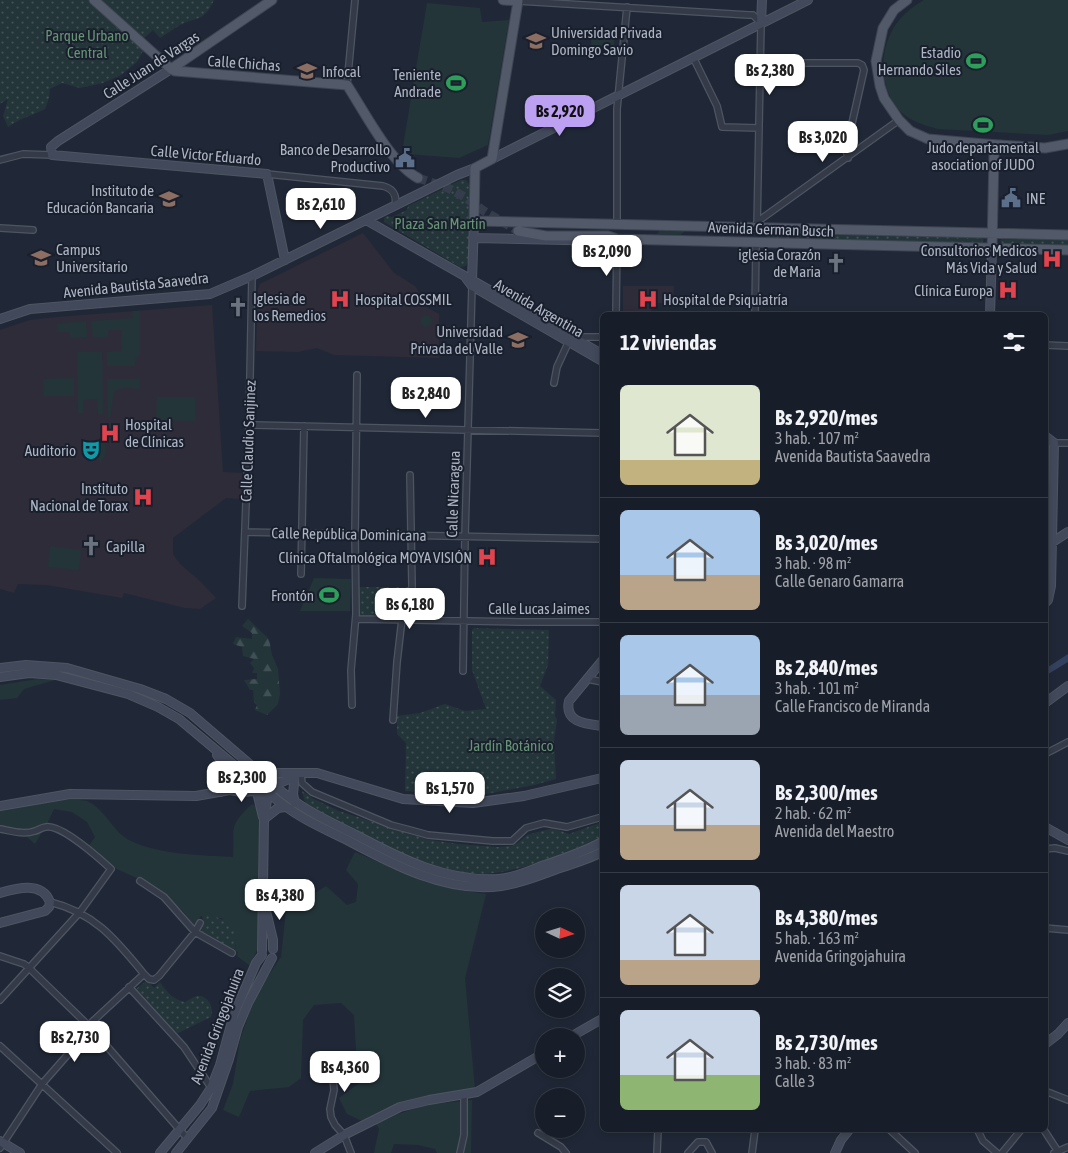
<!DOCTYPE html>
<html lang="es">
<meta charset="utf-8">
<style>
:root{--surface:#181e29;--page:#212731;--text:#f1f3f6;--muted:#9fa2a8;--line:#363c46;--accent:#bca0f2}
body{margin:0;font-family:"Asap Condensed",sans-serif;background:var(--page);color:var(--text);height:100vh;display:flex;flex-direction:column;font-size:19px;white-space:nowrap}
*{box-sizing:border-box;margin:0}
p{font-size:16px;color:var(--muted)}
.icon{flex:none;width:28px;height:28px;fill:none;stroke:currentColor;stroke-width:2;stroke-linecap:round;stroke-linejoin:round}
.map{position:relative;flex:1;overflow:hidden}
.drawer{position:absolute;left:600px;top:312px;width:448px;height:820px;display:flex;flex-direction:column;background:var(--surface);border-radius:8px;box-shadow:0 2px 8px #0003,0 0 0 1px var(--line)}
.drawer>*{flex:none}
.needle{width:32px;rotate:94deg}
.buttons{position:absolute;left:535px;top:908px;display:grid;gap:10px}
.buttons a{display:grid;place-items:center;width:50px;height:50px;border-radius:50%;background:var(--surface);box-shadow:0 2px 8px #0003,0 0 0 1px var(--line);font-size:25px}
.price{position:absolute;translate:-50% -42px;padding:0 11px;border-radius:10px;background:#fff;color:#222;font-size:16px;line-height:32px;filter:drop-shadow(0 1px 2px #0008)}
.price::after{content:'';position:absolute;left:50%;top:30px;width:15px;height:11px;margin-left:-8px;background:inherit;clip-path:polygon(0 0,100% 0,50% 100%)}
.price.selected{background:var(--accent);color:#111}
ul{padding:0;list-style:none}
li{display:flex;align-items:center;gap:15px;height:125px;padding:0 20px}
li+li{border-top:1px solid var(--line)}
li span{display:grid;place-items:center;flex:none;width:140px;height:100px;border-radius:8px;color:#555}
li>.icon{margin-inline-start:auto}
span .icon{width:60px;height:60px;fill:#fffc;stroke-width:1}
li b{font-size:21px}
h2{display:flex;justify-content:space-between;align-items:center;height:60px;padding:0 20px;font-size:21px}
.map>svg:first-child{display:block}
.medical{fill:#2e2c39}
.green{fill:#233539}
.forest{fill:url(#forest-firs)}
.park{fill:url(#park-dots)}
.water{fill:#34415e}
.lines{fill:none;stroke-linecap:round;stroke-linejoin:round}
.primary-tunnel{stroke:#353d4c;stroke-width:9;stroke-dasharray:9 4.5;stroke-linecap:butt}
.street-casing{stroke:#4e5562;stroke-width:8}
.secondary-casing{stroke:#4e5562;stroke-width:10}
.primary-casing{stroke:#3d4351;stroke-width:11}
.street{stroke:#343a47;stroke-width:5.5}
.secondary{stroke:#42495a;stroke-width:8}
.primary{stroke:#525968;stroke-width:9}
.labels{text-anchor:middle;dominant-baseline:central;stroke-width:4;stroke-linejoin:round;paint-order:stroke}
.poi-label{font-size:15px;fill:#aeb5c4;stroke:#191f2c;text-anchor:end}
.park-label{font-size:15px;fill:#669475;stroke:#191f2c}
.street-label{font-size:15px;fill:#aeb5c4;stroke:#191f2c}
</style>
<div class="map">
<svg width="1068" height="1153" viewBox="0 0 1068 1153">
<defs>
<pattern id="forest-firs" width="22" height="20" patternUnits="userSpaceOnUse" patternTransform="scale(1.25)"><rect width="22" height="20" fill="#233539"/><path d="M5 1l3.5 6h-7zM16 11l3.5 6h-7z" fill="#405054"/></pattern>
<pattern id="park-dots" width="8" height="8" patternUnits="userSpaceOnUse" patternTransform="scale(1.25)"><rect width="8" height="8" fill="#233539"/><path d="M2 2h.1M6 6h.1" fill="none" stroke="#405054" stroke-width="1.8" stroke-linecap="round"/></pattern>
</defs>
<rect width="100%" height="100%" fill="#202837"/>
<path class="medical" d="M363 233 394 273 415 286 428 308 439 314V358L334 355 317 348 298 352 256 351 258 289 260 284Z
M623 286H674L673 303H652L651 315H623Z
M212 305 223 472 242 473 241 499 226 498 173 538V554L180 564 200 581 216 598 200 609 185 608 124 593 122 598 47 585 18 584 14 593 0 589V330L30 320 57 317Z"/>
<path class="green" d="M924 0H1068V131L1048 135 938 129C927 126 916 123 906 116 882 99 878 60 890 35 897 19 909 9 924 0Z
M427 3 480 8 482 22 509 20 488 145 459 158 408 154 403 146Z
M592 28 615 30 614 46 591 45Z
M657 229 685 231 680 235 657 234 659 232Z
M132 311H140V356L135 357V366H107V352L122 351V330H108V337H93L91 321 133 318Z
M420.5 321a5.5 5.5 0 1 1 11 0a5.5 5.5 0 1 1-11 0Z
M86 321 87 337 70 338V332H57V324Z
M77 352H102L103 414H98L97 399 83 400V413H78Z
M74 378V396H44L43 379Z
M107 379H139L140 389C130 388 122 386 114 392L110 417H108Z
M157 397H195V421L156 420Z
M100 439 105 443C107 452 106 457 99 463Z
M50 546 81 550 79 570 48 567Z
M314 578 351 579 350 611H300Z
M37 679 55 680 24 689 17 698 0 700V685Z
M63 800C70 800 83 799 89 802 107 811 112 832 131 841 161 855 200 855 233 857 235 827 227 828 252 804L256 806 260 814 259 945 250 966 237 956 238 952 235 951 236 943 222 918H215L208 912 200 917 194 925 182 910 160 891 148 883 110 866 104 858 88 847 95 837 87 822 72 812 54 809 49 820 35 844 20 831 0 826V811Z
M355 852 426 882 454 889 486 894 465 978 475 1089C433 1093 399 1100 362 1121L347 1114 339 1098 358 1084 354 1015 341 1003 314 1005 303 1020 301 1078 289 1087 250 1091 239 1117 223 1110 233 1084 240 1040 256 994 281 957 286 911 326 886 347 905 356 902 358 884 346 870Z
M472 1100 471 1153H437L435 1149 418 1145 394 1144 391 1153H374L379 1129 376 1124 398 1114 426 1105Z"/>
<path class="forest" d="M248 619 269 639 272 655 278 669 280 694 278 704 267 715 255 710 257 705 254 702 253 690H250L244 680 257 679V673H252L254 668 250 663 254 659 243 656 242 647 233 644 236 637 252 639V633L242 626Z"/>
<path class="park" d="M0 0H214C204 22 198 16 180 25 173 29 167 34 160 38L153 30 144 38 143 51 137 62 121 75 103 83 80 88 62 83 50 89 49 98 45 109C33 115 19 119 8 127L3 116 8 99 0 104Z
M461 180H466L470 185 468 262 466 266 460 267 384 222V218L387 216 392 217 407 210 408 206Z
M768 232 981 237 984 240 981 244 767 239 765 236Z
M1003 237 1068 239V246L1003 244 1000 241Z
M359 587H408V616H360Z
M474 628 549 630 548 665 540 686 556 700 555 716 557 720 554 741 556 779 534 785 486 794H458L405 791 406 743 397 734V716L420 713 445 704 465 711 486 709 472 670V630Z
M302 791 314 799 339 811 430 840 459 844 498 847 511 846 519 842 527 835 553 828 569 834 602 822V838C568 851 531 869 494 873 430 881 364 835 310 806L305 802Z
M208 912C228 927 240 915 235 951L199 931 203 922 202 915Z
M147 980 154 988 160 982C167 993 173 999 185 1002 189 1000 193 997 197 996 209 995 214 1008 211 1017L176 1034 142 999 136 989Z"/>
<path class="water" d="M1068 654V662L1045 676V669Z"/>
<g class="lines">
<path class="primary-tunnel" d="M418 178 448 188 465 197 484 211 518 231"/>
<defs>
<path id="street" d="M518 1 749 15H753L761 23 757 228
M694 59 717 106 722 127 759 128
M761 63H858L862 65 864 70 846 150 848 158
M347 85 355 0
M0 160 23 154 52 155
M267 174 383 186C394 189 397 196 395 206
M757 222 899 120
M617 225V109L627 7
M0 228 33 230
M616 315 617 239
M755 315 756 243
M577 339 585 337H602
M1045 345 1068 346
M554 383 557 367 569 341
M249 425 602 433
M1054 443H1068
M410 475 412 585 411 620
M245 532 602 539
M301 574 304 426
M242 606 249 425 252 276
M356 619 518 622H602
M463 671 465 536 472 286
M588 679 602 682
M352 705 351 670 356 614 355 534 357 375
M393 720 397 662 402 619
M1045 754 1068 742
M301 774 302 783 312 792 391 825 410 830 428 835 493 841H512L526 828 544 823 567 827 602 817
M0 829C12 831 23 835 35 831 39 830 42 827 46 827 61 824 100 859 111 869L80 912 0 1000
M1045 849 1055 848 1068 851
M140 881 164 897 195 932 232 953
M50 902C95 913 116 940 144 974L149 979 154 980 159 976 195 932 200 923
M1045 928 1068 930
M0 956 24 964 29 968 91 1028 187 1138
M129 987 184 1047 212 1089
M0 1046 117 1153
M331 1056 334 1090 330 1109 331 1117 335 1125 344 1135 351 1153
M1045 1069V1087
M1045 1091 1068 1100
M890 1130 915 1153
M1044 1130 1057 1150
M978 1131 983 1141 997 1153
M538 1133 561 1147 566 1153
M0 1148 42 1084 91 1028 92 1022 144 974
M460 1153 464 1135V1095
M657 1153 658 1130
M688 1153 698 1142H706L712 1153
M752 1153 755 1130
M1002 1153 1021 1130
M1054 1153 1068 1147"/>
<path id="secondary" d="M761 23 762 0
M171 69 58 141 51 147 52 155 267 174 285 260
M492 159 808 0
M366 220 602 354
M473 238 608 241 617 239
M466 278 472 286 602 361
M472 281 474 221
M990 315 992 248
M0 319 30 309 210 294 252 276 457 175 475 168
M1045 436 1054 443 1051 586 1048 600 1045 603
M1045 544 1051 543 1068 532
M602 661 569 701C564 723 587 724 602 726
M0 668 26 665 67 668 140 689 166 699 190 713 260 773
M0 677 29 673 56 675 128 694 158 707 179 719 253 781
M1045 703 1068 686
M217 755C228 771 231 773 221 792
M269 773 273 777 275 786 271 792 261 794C251 789 251 780 260 773H317L403 799 473 803 524 796 602 778
M275 785 289 779 295 774
M275 786C299 808 328 821 356 835 401 859 446 882 499 879 512 878 527 872 539 867 560 860 582 853 602 842
M230 790 241 792 256 791
M257 792 263 817
M269 793C291 814 320 827 347 840 392 864 448 894 501 886 522 883 540 875 560 868 574 863 589 859 602 852
M295 803 293 794 295 774
M0 806 70 794 196 796 230 790 242 785 253 783
M264 819 278 808 285 807
M1045 827 1068 840
M0 893C17 888 42 881 50 902L49 907 45 911 0 923
M265 907 273 940V949
M262 951 264 819 268 794
M572 1036 602 1019
M1045 1044 1058 1034 1068 1023
M0 1141 20 1153
M160 1153 200 1105 211 1088 220 1065 234 1014 256 963 262 955
M176 1153 212 1108 229 1059 238 1027 248 1003 272 958
M315 1153 344 1135 400 1107 429 1100 477 1092 544 1053
M835 1153 841 1140 849 1130"/>
<path id="primary" d="M94 0 171 69 175 71 347 85C364 111 391 164 418 178
M503 0 518 1 492 159 475 168 474 221 1068 235
M907 0 894 10 883 28 876 61 880 86 884 98 899 120 910 131 928 139 985 144 1045 148 1068 144
M171 69 272 0
M985 144 991 148 994 154 992 248
M518 231 546 236H608L617 239 1068 250"/>
</defs>
<use href="#street" class="street-casing"/>
<use href="#secondary" class="secondary-casing"/>
<use href="#primary" class="primary-casing"/>
<use href="#street" class="street"/>
<use href="#secondary" class="secondary"/>
<use href="#primary" class="primary"/>
</g>
<defs>
<symbol id="university-bare" viewBox="-9 -9 18 18"><path d="M0-5L7-2L0 1L-7-2ZM-4 1L0 2.5L4 1V4Q0 6-4 4Z" fill="#8d6e63" stroke="#191f2c" stroke-width="2.5" paint-order="stroke"/></symbol>
<symbol id="stadium-bare" viewBox="-9 -9 18 18"><path d="M0-5a6.5 5 0 1 0 0 10a6.5 5 0 1 0 0-10ZM-3.5-1.8h7v3.6h-7Z" fill="#2e9e5b" stroke="#191f2c" stroke-width="2.5" paint-order="stroke"/></symbol>
<symbol id="civic-bare" viewBox="-9 -9 18 18"><path d="M-.6-6.5H3V-4.5H.6V-3L4-1V1h2V6H-6V1h2V-1L-.6-3ZM-1.2 2.5V6h2.4V2.5Z" fill="#5c6f8a" stroke="#191f2c" stroke-width="2.5" paint-order="stroke"/></symbol>
<symbol id="school-bare" viewBox="-9 -9 18 18"><path d="M0-5L7-2L0 1L-7-2ZM-4 1L0 2.5L4 1V4Q0 6-4 4Z" fill="#8d6e63" stroke="#191f2c" stroke-width="2.5" paint-order="stroke"/></symbol>
<symbol id="hospital-bare" viewBox="-9 -9 18 18"><path d="M-5-5h3v3.5h4V-5h3V5h-3V1.5h-4V5h-3Z" fill="#e0444e" stroke="#191f2c" stroke-width="2.5" paint-order="stroke"/></symbol>
<symbol id="church-bare" viewBox="-9 -9 18 18"><path d="M-1.2-6h2.4v3.5h3.3v2.4h-3.3V6h-2.4V-.1h-3.3v-2.4h3.3Z" fill="#6b7280" stroke="#191f2c" stroke-width="2.5" paint-order="stroke"/></symbol>
<symbol id="theatre-bare" viewBox="-9 -9 18 18"><path d="M-5-5.5Q0-4 5-5.5V0Q5 5 0 6Q-5 5-5 0ZM-3.3-2.5H-1v1.5H-3.3ZM1-2.5H3.3v1.5H1ZM-2.8 1Q0 5.5 2.8 1Z" fill="#0f9aa8" stroke="#191f2c" stroke-width="2.5" paint-order="stroke"/></symbol>
</defs>
<g fill-rule="evenodd">
<use href="#university-bare" x="522" y="27" width="28" height="28"/>
<use href="#stadium-bare" x="962" y="47" width="28" height="28"/>
<use href="#university-bare" x="293" y="57" width="28" height="28"/>
<use href="#stadium-bare" x="442" y="69" width="28" height="28"/>
<use href="#stadium-bare" x="969" y="111" width="28" height="28"/>
<use href="#civic-bare" x="391" y="144" width="28" height="28"/>
<use href="#civic-bare" x="997" y="184" width="28" height="28"/>
<use href="#school-bare" x="155" y="185" width="28" height="28"/>
<use href="#university-bare" x="27" y="244" width="28" height="28"/>
<use href="#hospital-bare" x="1038" y="245" width="28" height="28"/>
<use href="#church-bare" x="822" y="249" width="28" height="28"/>
<use href="#hospital-bare" x="994" y="276" width="28" height="28"/>
<use href="#hospital-bare" x="326" y="285" width="28" height="28"/>
<use href="#hospital-bare" x="634" y="285" width="28" height="28"/>
<use href="#church-bare" x="224" y="293" width="28" height="28"/>
<use href="#university-bare" x="504" y="326" width="28" height="28"/>
<use href="#hospital-bare" x="96" y="419" width="28" height="28"/>
<use href="#theatre-bare" x="77" y="436" width="28" height="28"/>
<use href="#hospital-bare" x="129" y="483" width="28" height="28"/>
<use href="#church-bare" x="77" y="532" width="28" height="28"/>
<use href="#hospital-bare" x="473" y="543" width="28" height="28"/>
<use href="#stadium-bare" x="315" y="581" width="28" height="28"/>
</g>
<g class="labels">
<g class="poi-label">
<text x="551" y="32" text-anchor="start">Universidad Privada<tspan x="551" dy="17">Domingo Savio</tspan></text>
<text x="961" y="52">Estadio<tspan x="961" dy="17">Hernando Siles</tspan></text>
<text x="322" y="71" text-anchor="start">Infocal</text>
<text x="441" y="74">Teniente<tspan x="441" dy="17">Andrade</tspan></text>
<text x="983" y="147" text-anchor="middle">Judo departamental<tspan x="983" dy="17">asociation of JUDO</tspan></text>
<text x="390" y="149">Banco de Desarrollo<tspan x="390" dy="17">Productivo</tspan></text>
<text x="154" y="190">Instituto de<tspan x="154" dy="17">Educación Bancaria</tspan></text>
<text x="1026" y="198" text-anchor="start">INE</text>
<text x="56" y="249" text-anchor="start">Campus<tspan x="56" dy="17">Universitario</tspan></text>
<text x="1037" y="250">Consultorios Medicos<tspan x="1037" dy="17">Más Vida y Salud</tspan></text>
<text x="821" y="254">iglesia Corazón<tspan x="821" dy="17">de Maria</tspan></text>
<text x="993" y="290">Clínica Europa</text>
<text x="253" y="298" text-anchor="start">Iglesia de<tspan x="253" dy="17">los Remedios</tspan></text>
<text x="355" y="299" text-anchor="start">Hospital COSSMIL</text>
<text x="663" y="299" text-anchor="start">Hospital de Psiquiatría</text>
<text x="503" y="331">Universidad<tspan x="503" dy="17">Privada del Valle</tspan></text>
<text x="125" y="424" text-anchor="start">Hospital<tspan x="125" dy="17">de Clínicas</tspan></text>
<text x="76" y="450">Auditorio</text>
<text x="128" y="488">Instituto<tspan x="128" dy="17">Nacional de Torax</tspan></text>
<text x="106" y="546" text-anchor="start">Capilla</text>
<text x="472" y="557">Clínica Oftalmológica MOYA VISIÓN</text>
<text x="314" y="595">Frontón</text>
</g>
<g class="park-label">
<text x="87" y="35">Parque Urbano<tspan x="87" dy="17">Central</tspan></text>
<text x="440" y="223">Plaza San Martín</text>
<text x="511" y="745">Jardín Botánico</text>
</g>
<g class="street-label">
<text transform="translate(244 63) rotate(4)">Calle Chichas</text>
<text transform="translate(151 65) rotate(-33)">Calle Juan de Vargas</text>
<text transform="translate(206 155) rotate(5)">Calle Victor Eduardo</text>
<text transform="translate(771 229) rotate(2)">Avenida German Busch</text>
<text transform="translate(136 285) rotate(-6)">Avenida Bautista Saavedra</text>
<text transform="translate(539 308) rotate(30)">Avenida Argentina</text>
<text transform="translate(248 441) rotate(-88)">Calle Claudio Sanjinez</text>
<text transform="translate(453 494) rotate(-88)">Calle Nicaragua</text>
<text transform="translate(349 534) rotate(1)">Calle República Dominicana</text>
<text x="539" y="608">Calle Lucas Jaimes</text>
<text transform="translate(217 1026) rotate(-69)">Avenida Gringojahuira</text>
</g>
</g>
</svg>
<div class="buttons">
<a><svg class="needle" viewBox="-14 -14 28 28"><path d="M0-13l5 13h-10z" fill="#e53935"/><path d="M0 13l5-13h-10z" fill="#9fa2a8"/></svg></a>
<a><svg class="icon" aria-label="layers" viewBox="0 0 24 24"><path d="M12 4l9 5-9 5-9-5zM3 14l9 5 9-5"/></svg></a>
<a>+</a>
<a>−</a>
</div>
<b class="price" style="left:770px;top:96px">Bs 2,380</b>
<b class="price selected" style="left:560px;top:137px">Bs 2,920</b>
<b class="price" style="left:823px;top:163px">Bs 3,020</b>
<b class="price" style="left:321px;top:230px">Bs 2,610</b>
<b class="price" style="left:607px;top:277px">Bs 2,090</b>
<b class="price" style="left:426px;top:419px">Bs 2,840</b>
<b class="price" style="left:410px;top:630px">Bs 6,180</b>
<b class="price" style="left:242px;top:803px">Bs 2,300</b>
<b class="price" style="left:450px;top:814px">Bs 1,570</b>
<b class="price" style="left:280px;top:921px">Bs 4,380</b>
<b class="price" style="left:75px;top:1063px">Bs 2,730</b>
<b class="price" style="left:345px;top:1093px">Bs 4,360</b>
<section class="drawer">
<h2>12 viviendas<svg class="icon" aria-label="filters" viewBox="0 0 24 24"><path d="M4 7h16M4 17h16"/><circle cx="9" cy="7" r="2"/><circle cx="15" cy="17" r="2"/></svg></h2>
<ul>
<li><span style="background:linear-gradient(#dfe7d0 75%,#c2b280 0)"><svg class="icon" aria-label="home" viewBox="0 0 24 24"><path d="M3 11l9-7 9 7M6 9v11h12V9"/></svg></span><div><b>Bs 2,920/mes</b><p>3 hab. · 107 m²</p><p>Avenida Bautista Saavedra</p></div></li>
<li><span style="background:linear-gradient(#a9c7e8 65%,#b9a48a 0)"><svg class="icon" aria-label="home" viewBox="0 0 24 24"><path d="M3 11l9-7 9 7M6 9v11h12V9"/></svg></span><div><b>Bs 3,020/mes</b><p>3 hab. · 98 m²</p><p>Calle Genaro Gamarra</p></div></li>
<li><span style="background:linear-gradient(#a9c7e8 60%,#9aa5b1 0)"><svg class="icon" aria-label="home" viewBox="0 0 24 24"><path d="M3 11l9-7 9 7M6 9v11h12V9"/></svg></span><div><b>Bs 2,840/mes</b><p>3 hab. · 101 m²</p><p>Calle Francisco de Miranda</p></div></li>
<li><span style="background:linear-gradient(#c9d6e8 65%,#b9a48a 0)"><svg class="icon" aria-label="home" viewBox="0 0 24 24"><path d="M3 11l9-7 9 7M6 9v11h12V9"/></svg></span><div><b>Bs 2,300/mes</b><p>2 hab. · 62 m²</p><p>Avenida del Maestro</p></div></li>
<li><span style="background:linear-gradient(#c9d6e8 75%,#b9a48a 0)"><svg class="icon" aria-label="home" viewBox="0 0 24 24"><path d="M3 11l9-7 9 7M6 9v11h12V9"/></svg></span><div><b>Bs 4,380/mes</b><p>5 hab. · 163 m²</p><p>Avenida Gringojahuira</p></div></li>
<li><span style="background:linear-gradient(#c9d6e8 65%,#8fb573 0)"><svg class="icon" aria-label="home" viewBox="0 0 24 24"><path d="M3 11l9-7 9 7M6 9v11h12V9"/></svg></span><div><b>Bs 2,730/mes</b><p>3 hab. · 83 m²</p><p>Calle 3</p></div></li>
</ul>
</section>
</div>
